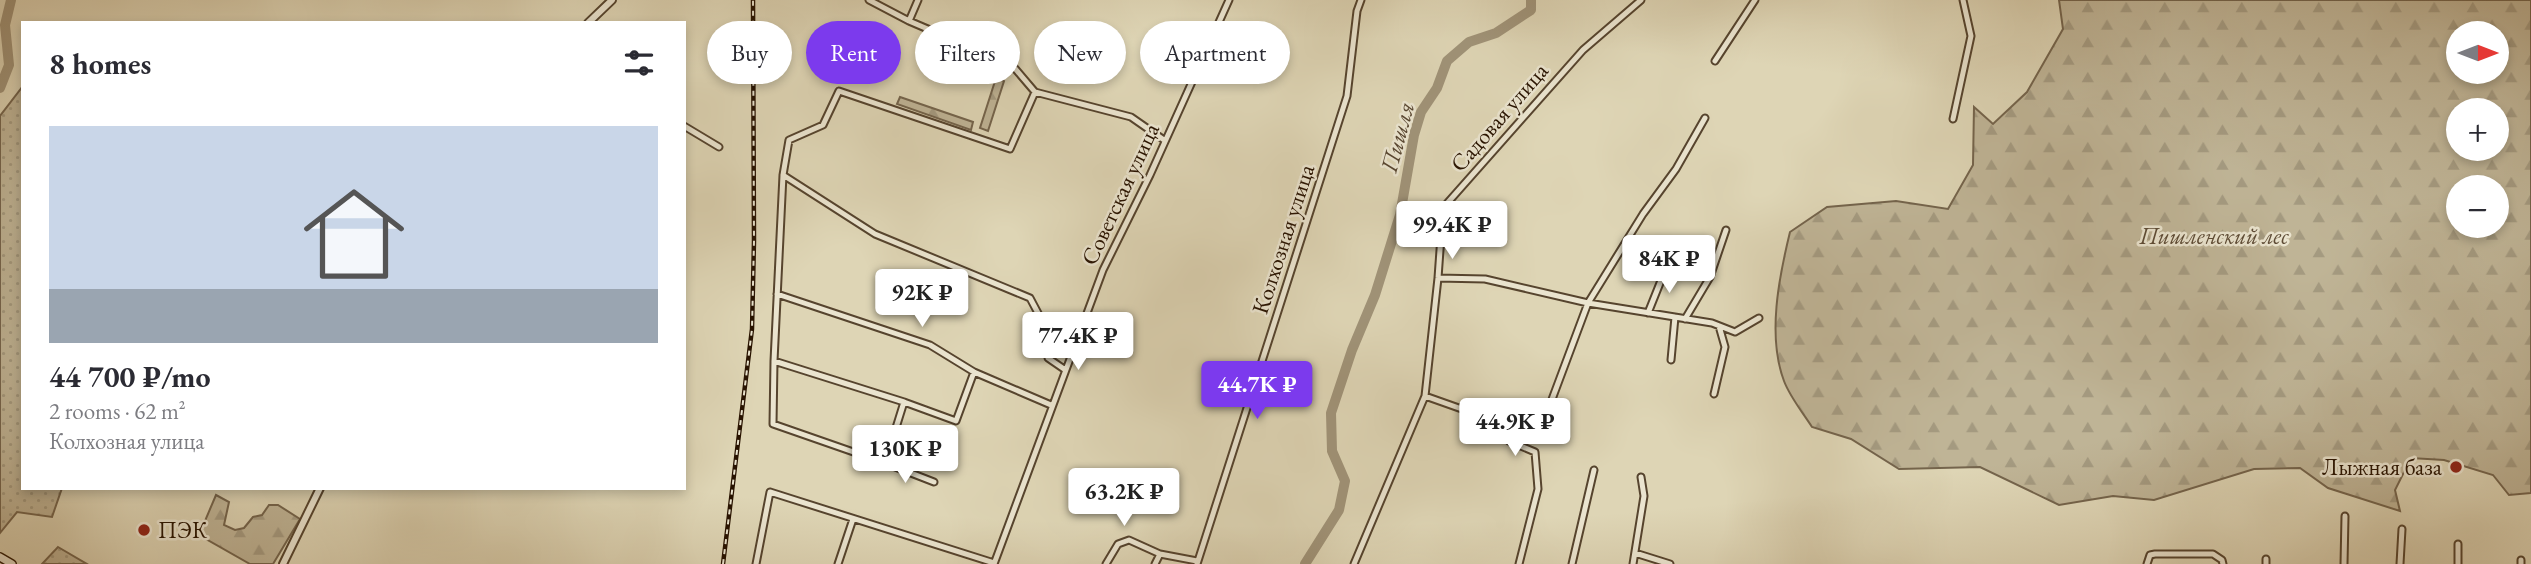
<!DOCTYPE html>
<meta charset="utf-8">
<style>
:root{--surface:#fff;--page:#f7f7f7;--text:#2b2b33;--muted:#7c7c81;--accent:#7c3aed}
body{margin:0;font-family:"EB Garamond",serif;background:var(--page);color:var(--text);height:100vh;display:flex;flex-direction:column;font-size:26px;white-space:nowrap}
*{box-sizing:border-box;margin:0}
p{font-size:23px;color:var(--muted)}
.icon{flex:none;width:38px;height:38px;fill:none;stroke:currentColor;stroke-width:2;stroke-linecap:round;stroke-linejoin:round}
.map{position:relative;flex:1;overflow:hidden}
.sheet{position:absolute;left:21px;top:21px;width:665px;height:469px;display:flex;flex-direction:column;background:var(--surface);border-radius:0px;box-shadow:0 4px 10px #0003}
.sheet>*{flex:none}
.top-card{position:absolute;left:707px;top:21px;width:665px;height:63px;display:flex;gap:14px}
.needle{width:46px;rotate:90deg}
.fabs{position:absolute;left:2446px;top:21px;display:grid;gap:14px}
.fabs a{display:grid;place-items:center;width:63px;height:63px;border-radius:50%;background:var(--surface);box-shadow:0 4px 10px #0003;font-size:35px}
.price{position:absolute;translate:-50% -60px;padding:0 16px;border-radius:7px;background:#fff;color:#222;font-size:23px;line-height:46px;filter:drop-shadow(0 2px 4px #0008)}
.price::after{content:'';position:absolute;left:50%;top:42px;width:21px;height:16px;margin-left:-10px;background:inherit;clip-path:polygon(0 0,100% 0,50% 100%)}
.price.selected{background:var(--accent);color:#fff}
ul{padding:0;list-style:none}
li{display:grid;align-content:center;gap:14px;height:371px;padding:0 28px}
li span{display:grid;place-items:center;height:217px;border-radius:0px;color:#555}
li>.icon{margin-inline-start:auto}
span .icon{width:126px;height:126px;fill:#fffc;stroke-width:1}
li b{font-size:30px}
h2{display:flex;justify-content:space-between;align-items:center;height:84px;padding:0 28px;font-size:30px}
.chip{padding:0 24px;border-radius:32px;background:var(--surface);box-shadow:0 4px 10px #0003;font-size:24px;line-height:63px}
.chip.selected{background:var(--accent);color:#fff}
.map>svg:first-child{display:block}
.grass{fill:url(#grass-dots);stroke:#74644c;stroke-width:2}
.forest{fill:url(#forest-firs);stroke:#74644c;stroke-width:2;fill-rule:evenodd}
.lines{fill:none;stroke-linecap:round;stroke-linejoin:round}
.river{stroke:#a09378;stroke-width:10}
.minor-casing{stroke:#56442e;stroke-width:9}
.tertiary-casing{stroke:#56442e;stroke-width:10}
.secondary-casing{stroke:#281301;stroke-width:10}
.minor{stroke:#eae4cf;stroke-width:5}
.tertiary{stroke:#eae4cf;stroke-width:6}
.secondary{stroke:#eae4cf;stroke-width:7}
.rail-casing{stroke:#281301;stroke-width:4.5}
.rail{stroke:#eae4cf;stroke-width:2;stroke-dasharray:5;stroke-linecap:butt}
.poi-dot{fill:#8f2418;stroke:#eae4cf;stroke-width:2.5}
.labels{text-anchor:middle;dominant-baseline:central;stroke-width:5;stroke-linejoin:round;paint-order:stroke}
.street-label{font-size:23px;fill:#281301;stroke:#eae4cf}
.park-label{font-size:23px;font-style:italic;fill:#5d4b35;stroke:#eae4cf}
.poi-label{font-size:23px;fill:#281301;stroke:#eae4cf;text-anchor:end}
.water-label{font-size:24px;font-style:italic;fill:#584631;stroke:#eae4cf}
</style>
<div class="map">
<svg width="2531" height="564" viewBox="0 0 2531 564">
<defs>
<pattern id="grass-dots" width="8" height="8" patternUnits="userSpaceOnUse" patternTransform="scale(1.75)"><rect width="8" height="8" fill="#bfb496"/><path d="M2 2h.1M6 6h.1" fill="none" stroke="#a49a80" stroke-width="1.8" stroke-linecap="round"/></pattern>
<pattern id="forest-firs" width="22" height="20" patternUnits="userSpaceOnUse" patternTransform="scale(1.75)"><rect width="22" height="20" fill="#bfb496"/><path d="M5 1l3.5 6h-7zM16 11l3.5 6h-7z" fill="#a49a80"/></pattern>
</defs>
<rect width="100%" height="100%" fill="#ded5b5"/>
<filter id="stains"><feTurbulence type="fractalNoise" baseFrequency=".00286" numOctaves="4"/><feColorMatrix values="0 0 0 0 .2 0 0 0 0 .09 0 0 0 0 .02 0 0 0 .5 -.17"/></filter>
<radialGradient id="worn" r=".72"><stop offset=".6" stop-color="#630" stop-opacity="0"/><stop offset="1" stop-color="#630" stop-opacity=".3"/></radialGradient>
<path class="grass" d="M23 86V488H62L52 517 17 512 0 533V116Z
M58 547 87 564H42Z"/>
<path class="forest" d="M2059 0H2531V493L2509 495 2493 475 2444 460 2411 458 2395 490 2400 511 2328 488 2300 468 2254 469 2154 500 2113 496 2059 505 1980 467 1899 469 1851 439 1812 427C1803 413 1790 397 1784 381 1767 336 1779 277 1790 232L1827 207 1896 201 1948 209 1973 165 1974 107 1993 124 2027 92 2063 29ZM2497 33V72H2459V33ZM2497 110V149H2459V110ZM2459 187H2497V226H2459Z
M996 78 1004 81 988 131 980 128Z
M900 97 973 122 971 130 897 104Z
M216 495 229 502 224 525 235 530 244 528 253 517 262 515 269 505H278L300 519 273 564H250L199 535Z"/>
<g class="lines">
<path class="river" d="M0 88 9 65 5 25 11 0
M1305 564 1339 510 1345 481 1332 451 1331 413 1352 350 1375 295 1400 215 1414 135 1421 112 1437 88 1447 61 1469 42 1496 33 1531 10V0"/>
<defs>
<path id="minor" d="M869 0 909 21 1012 65 1035 92
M909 21 918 0
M1715 61 1755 0
M1953 119 1971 36 1963 0
M684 126 719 147
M783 175 875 234 1030 298 1048 332V358L1064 369
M1438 278 1485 279 1588 303 1712 323 1735 332 1759 318
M777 294 930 345 974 372 1051 405
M1648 313 1666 268
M1685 319 1710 277 1726 230
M1671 360 1675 317
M774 361 904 402
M974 372 956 421 904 402 885 463 773 424 774 361 783 175 789 140 823 125 839 91 1010 149 1035 92 1131 117 1164 140
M1714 394 1725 347 1719 326
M1425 396 1490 419 1509 441 1535 452 1538 489 1519 564
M1548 410 1588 303 1643 214 1676 169 1705 118
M885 463 934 482
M1635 553 1670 564
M756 564 770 492 994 563
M838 564 853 519
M994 564 1103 270 1150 175 1229 0
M1106 564 1118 544 1129 540 1160 554
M1155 564 1160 554 1197 561
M1197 564 1347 96 1357 11 1361 0
M1354 564 1425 396 1438 278 1443 208 1583 50 1641 0
M1572 564 1594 470
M1633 564 1644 496 1641 477
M2147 564 2150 555 2155 554H2213L2222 560 2223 564
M2266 564V559
M2344 564 2345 516
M2400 564 2402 529
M2458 564V544
M2521 564V560"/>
<path id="tertiary" d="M588 23 612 0
M283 564 320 488"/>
<path id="secondary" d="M0 557 12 564"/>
</defs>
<use href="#minor" class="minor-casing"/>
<use href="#tertiary" class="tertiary-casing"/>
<use href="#secondary" class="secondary-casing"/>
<use href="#minor" class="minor"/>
<use href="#tertiary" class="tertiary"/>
<use href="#secondary" class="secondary"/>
<defs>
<path id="rail" d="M723 564 752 329 754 241 753 0"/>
</defs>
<use href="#rail" class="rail-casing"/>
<use href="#rail" class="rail"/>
</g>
<g class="poi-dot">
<circle cx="2456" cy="467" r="7"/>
<circle cx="144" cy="530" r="7"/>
</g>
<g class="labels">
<g class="street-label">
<text transform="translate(1499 117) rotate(-49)">Садовая улица</text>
<text transform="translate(1120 194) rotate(-65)">Советская улица</text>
<text transform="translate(1283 239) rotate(-72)">Колхозная улица</text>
</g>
<g class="park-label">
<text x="2214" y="236">Пишленский лес</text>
</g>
<g class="poi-label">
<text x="2442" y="467">Лыжная база</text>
<text x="158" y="530" text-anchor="start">ПЭК</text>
</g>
<g class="water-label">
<text transform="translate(1397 137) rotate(-75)">Пишля</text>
</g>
</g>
<rect width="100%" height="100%" filter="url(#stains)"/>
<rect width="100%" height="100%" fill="url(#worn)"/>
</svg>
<div class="fabs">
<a><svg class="needle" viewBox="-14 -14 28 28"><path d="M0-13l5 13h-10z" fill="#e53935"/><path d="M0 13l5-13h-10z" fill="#7c7c81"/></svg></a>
<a>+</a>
<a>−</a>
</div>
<b class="price" style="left:1452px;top:261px">99.4K ₽</b>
<b class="price" style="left:1669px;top:295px">84K ₽</b>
<b class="price" style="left:922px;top:329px">92K ₽</b>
<b class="price" style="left:1078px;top:372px">77.4K ₽</b>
<b class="price selected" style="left:1257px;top:421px">44.7K ₽</b>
<b class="price" style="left:1515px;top:458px">44.9K ₽</b>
<b class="price" style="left:905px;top:485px">130K ₽</b>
<b class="price" style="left:1124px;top:528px">63.2K ₽</b>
<div class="top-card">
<a class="chip">Buy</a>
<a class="chip selected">Rent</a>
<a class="chip">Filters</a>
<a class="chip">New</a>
<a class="chip">Apartment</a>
</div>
<section class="sheet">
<h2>8 homes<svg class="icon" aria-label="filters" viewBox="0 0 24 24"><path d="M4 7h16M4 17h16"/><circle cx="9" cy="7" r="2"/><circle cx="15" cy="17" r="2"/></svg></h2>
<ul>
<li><span style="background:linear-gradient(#c9d6e8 75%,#9aa5b1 0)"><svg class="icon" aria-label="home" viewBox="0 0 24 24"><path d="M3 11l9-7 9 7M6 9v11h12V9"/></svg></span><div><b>44 700 ₽/mo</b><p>2 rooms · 62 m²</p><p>Колхозная улица</p></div></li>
</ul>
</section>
</div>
